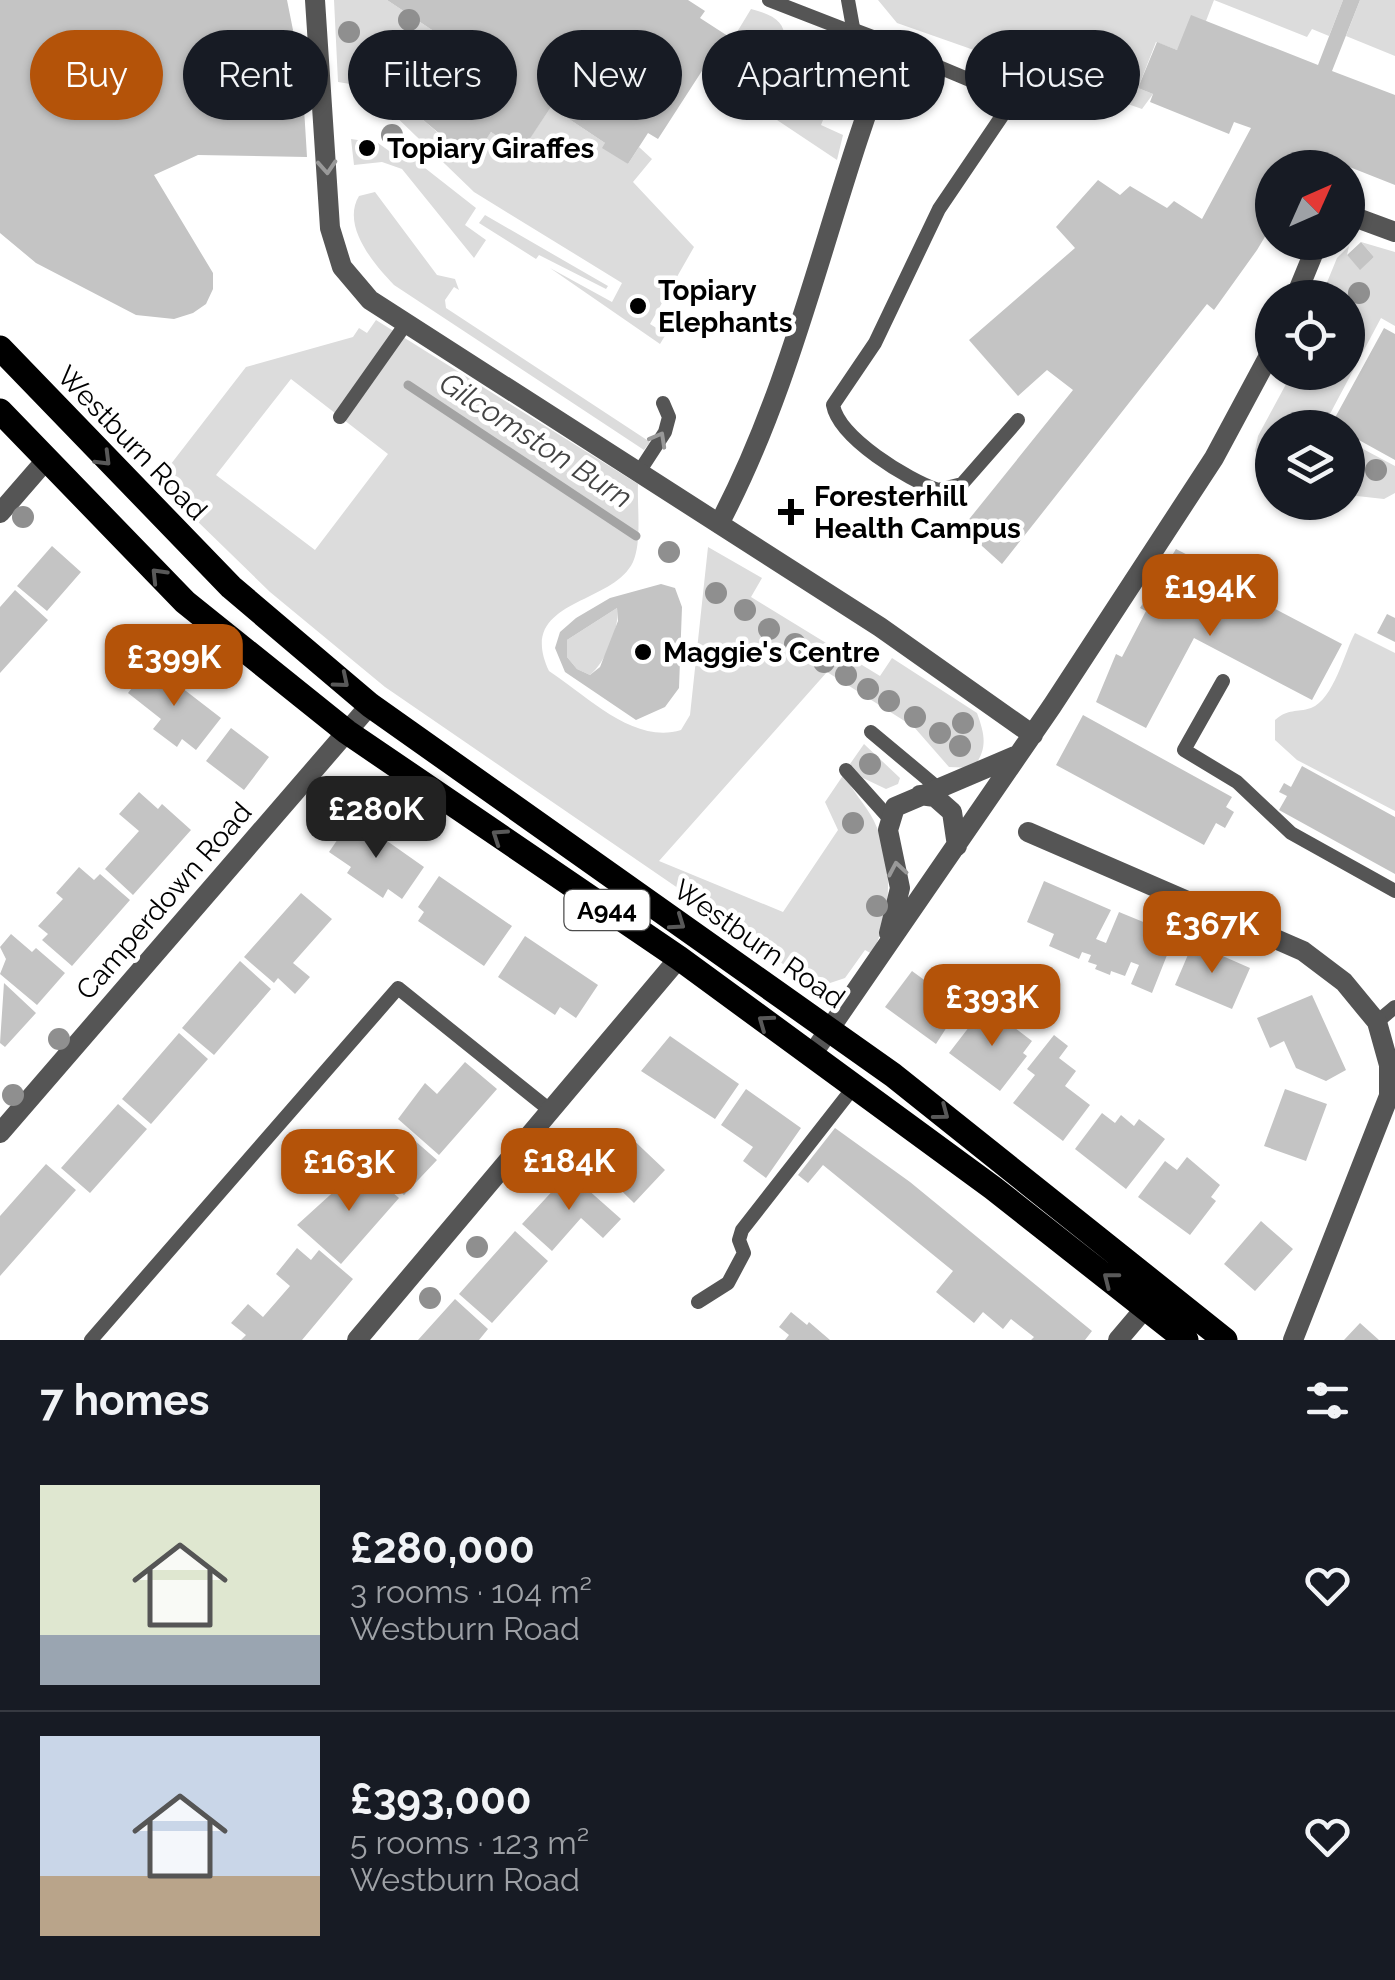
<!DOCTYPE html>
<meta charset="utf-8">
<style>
:root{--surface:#171b24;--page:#242831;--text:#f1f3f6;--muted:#9ea1a6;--line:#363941;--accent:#b45309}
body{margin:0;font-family:Raleway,sans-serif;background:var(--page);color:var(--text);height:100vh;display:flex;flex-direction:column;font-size:38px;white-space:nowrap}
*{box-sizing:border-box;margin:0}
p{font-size:32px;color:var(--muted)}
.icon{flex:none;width:55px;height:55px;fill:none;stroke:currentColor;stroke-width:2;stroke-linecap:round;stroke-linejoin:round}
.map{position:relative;height:1340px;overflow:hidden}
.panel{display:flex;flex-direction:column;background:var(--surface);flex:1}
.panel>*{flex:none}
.guide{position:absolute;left:30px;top:30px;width:1335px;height:90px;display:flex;gap:20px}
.needle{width:65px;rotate:45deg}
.fabs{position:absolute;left:1255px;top:150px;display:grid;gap:20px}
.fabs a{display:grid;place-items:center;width:110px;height:110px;border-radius:50%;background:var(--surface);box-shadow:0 2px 8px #0004;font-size:50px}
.price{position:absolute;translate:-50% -85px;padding:0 22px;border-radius:20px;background:var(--accent);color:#fff;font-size:32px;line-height:65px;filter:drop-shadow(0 2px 5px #0008)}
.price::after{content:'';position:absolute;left:50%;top:60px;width:30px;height:22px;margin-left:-15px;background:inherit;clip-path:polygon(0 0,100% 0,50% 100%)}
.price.on{background:#222;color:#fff}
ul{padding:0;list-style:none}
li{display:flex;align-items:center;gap:30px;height:250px;padding:0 40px}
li+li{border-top:2px solid var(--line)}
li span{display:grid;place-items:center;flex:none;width:280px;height:200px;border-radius:0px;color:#555}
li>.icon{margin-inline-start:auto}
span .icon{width:120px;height:120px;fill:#fffc;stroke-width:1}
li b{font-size:42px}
h2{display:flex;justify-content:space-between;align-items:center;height:120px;padding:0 40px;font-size:42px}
.tag{padding:0 35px;border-radius:45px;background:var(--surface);box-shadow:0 2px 8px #0004;font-size:35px;line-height:90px}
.tag.on{background:var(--accent);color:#fff}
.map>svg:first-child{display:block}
.green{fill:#dcdcdc;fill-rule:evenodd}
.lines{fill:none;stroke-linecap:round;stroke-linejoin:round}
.stream{stroke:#a3a3a3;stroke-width:9}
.building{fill:#c4c4c4;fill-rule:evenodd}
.service{stroke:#555;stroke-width:14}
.minor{stroke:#555;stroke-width:20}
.primary{stroke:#000;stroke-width:25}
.tree{fill:#8f8f8f}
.oneway{stroke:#999}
.oneway2{stroke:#595959}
.poi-dot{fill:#000;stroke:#fff;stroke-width:4}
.labels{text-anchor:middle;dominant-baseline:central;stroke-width:9;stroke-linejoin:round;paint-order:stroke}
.shield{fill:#fff;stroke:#4c4c4c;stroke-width:2.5}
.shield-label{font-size:25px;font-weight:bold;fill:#000}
.poi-label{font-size:28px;font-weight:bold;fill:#000;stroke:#fff;text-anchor:start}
.street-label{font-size:28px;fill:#000;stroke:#fff}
.water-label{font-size:30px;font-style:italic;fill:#444;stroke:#fff}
</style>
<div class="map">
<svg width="1395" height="1340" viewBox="0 0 1395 1340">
<rect width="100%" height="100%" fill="#fff"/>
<path class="green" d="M334 0H387L471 56 465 66 458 61 436 72 429 90 418 95 338 82Z
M878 0H1343L1329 36 1312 29 1307 37 1214 0 1206 21 1177 50 1156 42 1138 88 1153 94 1142 109 897 23Z
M1360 0H1395V56L1346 36Z
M751 9C783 17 790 28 781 59L802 67C813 41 827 39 851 50L821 125 843 135 837 160 741 96 709 60 717 65Z
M551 107 605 143 628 164 639 147 652 159 633 182 694 247 650 324 666 334 660 344 550 268 612 302 622 283 474 192 387 108 422 119 452 145 475 155 491 132 521 151Z
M351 139 378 143 392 153 402 150 476 208 465 225 486 240 474 258 402 169 382 162 354 165Z
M375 192 437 275 455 279 459 290 454 287 445 300 446 308 650 442 644 450 394 285C374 264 341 226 359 196Z
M485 215 608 286 606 289 539 255 536 259 479 223Z
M1361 242 1395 252V326L1381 318 1323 427 1272 428V475L1255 451 1258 436 1292 373 1348 372V298L1321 297 1337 258 1349 246 1347 255 1360 269 1374 257Z
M376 320 638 484C637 506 642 542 633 562 612 606 515 599 549 671 586 695 634 745 681 730L690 715 708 547 762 578 751 597 880 676 892 658 977 713C985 735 988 749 973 768L949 767 914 727 827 672 659 861 783 912 838 830 825 802 844 774C852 791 866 805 874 821 894 863 892 914 872 954L865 950 845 978 815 988 723 919 385 687 270 592 157 482 246 367 353 337 359 328 367 333ZM291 379 388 454 315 550 216 475Z
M1348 441 1395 466V493L1384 499 1348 495Z
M617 608C620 628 606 662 590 675L577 669 567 657V640Z
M1355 633 1395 653V811L1297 760 1275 740V720C1289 708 1296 713 1311 708 1334 699 1344 653 1355 633Z
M864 744 900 778 898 784 886 789 863 778 850 764Z"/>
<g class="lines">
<path class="stream" d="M408 385 636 536"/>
</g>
<path class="building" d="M0 0H287L302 75 307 157 198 155 154 175 213 273V289L206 304 193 313 174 319 136 315 36 263 0 233Z
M387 0H688L705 11 700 18 734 40 717 66 709 60 658 139 648 133 628 164 602 148 605 143 551 107 521 152 491 132 476 155 453 145 422 119 438 96 429 90 431 77 458 61 465 66 471 56Z
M1343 0H1360L1332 71 1395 95V185L1309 151 1302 168H1272V225L1257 250 1214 310 1207 304 1002 564 962 528 1073 390 1047 370 1018 396 969 340 1075 248 1056 227 1098 180 1120 195 1130 186 1167 208 1174 201 1202 219 1251 128 1234 122 1229 134 1150 102 1153 94 1138 88 1157 42 1177 50 1191 15 1318 65Z
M1361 242 1374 257 1360 270 1347 255Z
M1384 328 1395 334V460L1348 434V428L1331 425Z
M52 546 81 572 47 611 17 586Z
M1176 549 1244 584 1241 591 1342 644 1312 700 1194 638 1146 728 1096 702 1116 654 1122 657 1146 611 1140 608Z
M661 584 675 588 682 607 679 688 665 707 636 720 565 672 555 648 560 632 576 618 610 598ZM617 608 618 621 600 667 590 675 577 669 567 657V640Z
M15 590 48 620 0 673V607Z
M1387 614 1395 618V642L1377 633Z
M151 664 221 718 196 750 182 739 177 747 153 729 161 719 128 693Z
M1083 715 1232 797 1226 807 1234 812 1225 828 1216 823 1204 845 1056 765Z
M231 728 269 757 244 790 206 761Z
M1302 766 1395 817V874L1279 810 1287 796 1279 792 1284 783 1291 787Z
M139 792 158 809 162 804 191 830 133 895 105 869 139 831 119 814Z
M353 817 424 867 402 899 388 889 383 898 347 873 351 867 329 852Z
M79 867 94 880 100 874 130 900 72 966 42 940 48 934 38 926 63 899 56 893Z
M439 876 512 926 484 966 418 921 424 912 418 907Z
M1044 881 1111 910 1096 939 1106 943 1119 912 1175 935 1152 993 1131 984 1139 965 1131 962 1125 976 1111 971 1110 975 1095 969 1097 965 1088 962 1091 955 1082 952 1079 959 1049 946 1054 934 1027 922Z
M301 893 332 919 293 963 310 977 295 994 278 978 274 983 244 957Z
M11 934 32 952 36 948 65 973 37 1005 0 974 6 959 0 947Z
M525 936 598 985 576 1018 560 1007 555 1015 498 977Z
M1193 943 1250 968 1232 1009 1175 985Z
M240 961 271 989 214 1055 182 1028Z
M912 971 938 990 944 980 950 985 955 979 970 991 936 1044 885 1007Z
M4 983 36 1013 5 1047 0 1043Z
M1312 995 1346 1070 1326 1081 1296 1068 1284 1041 1270 1048 1257 1018Z
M990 1009 1032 1041 1023 1053 1027 1056 1000 1091 949 1053 976 1018 980 1022Z
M179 1033 208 1059 151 1124 122 1099Z
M1054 1035 1068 1046 1059 1058 1076 1071 1065 1086 1090 1105 1063 1141 1013 1103 1035 1075 1027 1069Z
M670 1036 739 1084 715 1119 641 1071Z
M465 1062 497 1089 439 1155 398 1119 425 1083 437 1094Z
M746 1089 801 1128 766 1178 743 1161 753 1147 721 1125Z
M1285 1089 1327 1104 1306 1161 1264 1146Z
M118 1104 147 1129 90 1193 61 1168Z
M1102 1113 1115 1123 1121 1115 1134 1126 1139 1119 1165 1139 1126 1189 1075 1149Z
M835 1128 910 1182 1092 1331 1085 1340H1031L1034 1337 1011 1319 1003 1329 983 1312 974 1323 936 1292 953 1271 823 1165 808 1183 798 1175Z
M406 1133 437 1160 404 1195 374 1168Z
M626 1133 665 1170 634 1203 596 1166 607 1154 613 1160 620 1152 614 1146Z
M1187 1157 1220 1185 1211 1197 1216 1201 1190 1235 1138 1197 1165 1161 1177 1170Z
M46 1164 76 1190 0 1276V1216Z
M362 1166 399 1198 341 1264 297 1225Z
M569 1173 621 1219 603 1238 581 1218 552 1251 522 1224Z
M1261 1221 1293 1249 1255 1291 1224 1264Z
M515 1231 548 1261 492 1323 459 1294Z
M297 1248 311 1260 319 1250 353 1279 302 1340H241L246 1335 231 1323 248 1304 263 1317 290 1286 276 1274Z
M455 1299 488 1329 479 1340H418Z
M791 1312 807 1325 809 1322 830 1340H785L789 1335 779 1327Z
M1360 1323 1379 1340H1344Z"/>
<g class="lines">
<path class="service" d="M769 0 854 33
M848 0 854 33
M891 47 989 88 1004 113 939 209 875 343 833 405C839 438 908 480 938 490L962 484 1018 420
M340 417 405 325
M639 472 665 432 669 417 663 403
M1223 681 1184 750 1237 782 1291 833 1395 891
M871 732 938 788
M846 770 889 818
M1377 1022 1395 1007
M698 1302 728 1283 744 1253 739 1240 742 1230 853 1088
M91 1340 398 988 551 1111"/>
<path class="minor" d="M315 0 330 228 342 267 370 300 880 627 1033 735
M1348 221 1357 218 1395 232
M1295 298 1318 242
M0 513 46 460
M719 524C798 375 829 204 891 47L854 33
M920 795 935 797 952 812 957 846
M1028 832 1303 951 1344 982 1377 1022 1389 1065V1096L1293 1340
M889 933 900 888 888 830 895 807 1015 756
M811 1056 1052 706 1214 458 1272 350
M0 1133 370 705
M357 1340 679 958
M1118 1340 1152 1300"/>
<path class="primary" d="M0 348 231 587 370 705 893 1075 1225 1340
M0 411 185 602 347 732 679 958 993 1188 1186 1340"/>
</g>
<g class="tree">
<circle cx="409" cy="20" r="11"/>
<circle cx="349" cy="32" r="11"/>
<circle cx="438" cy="45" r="11"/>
<circle cx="392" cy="135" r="11"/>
<circle cx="1359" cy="293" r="11"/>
<circle cx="1376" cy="470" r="11"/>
<circle cx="23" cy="517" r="11"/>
<circle cx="669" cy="552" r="11"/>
<circle cx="716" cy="593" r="11"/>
<circle cx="745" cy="610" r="11"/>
<circle cx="769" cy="629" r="11"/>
<circle cx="795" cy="644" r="11"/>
<circle cx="824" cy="662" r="11"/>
<circle cx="846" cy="675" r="11"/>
<circle cx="868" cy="689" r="11"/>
<circle cx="889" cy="701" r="11"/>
<circle cx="915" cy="717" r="11"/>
<circle cx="963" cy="723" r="11"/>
<circle cx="940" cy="733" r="11"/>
<circle cx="960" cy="746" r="11"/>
<circle cx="870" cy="764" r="11"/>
<circle cx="853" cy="823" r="11"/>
<circle cx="877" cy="906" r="11"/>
<circle cx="59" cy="1039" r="11"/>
<circle cx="13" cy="1095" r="11"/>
<circle cx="477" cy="1247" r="11"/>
<circle cx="430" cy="1298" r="11"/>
</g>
<defs><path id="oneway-chevron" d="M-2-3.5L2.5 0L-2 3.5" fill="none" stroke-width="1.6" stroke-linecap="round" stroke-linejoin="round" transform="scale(2.5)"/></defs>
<g class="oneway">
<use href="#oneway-chevron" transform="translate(327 167) rotate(86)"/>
<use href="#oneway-chevron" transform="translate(659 439) rotate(-61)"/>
<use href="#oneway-chevron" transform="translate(897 869) rotate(-100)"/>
</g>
<g class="oneway2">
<use href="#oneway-chevron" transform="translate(104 459) rotate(45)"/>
<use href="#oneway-chevron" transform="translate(158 575) rotate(-134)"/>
<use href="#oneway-chevron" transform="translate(342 681) rotate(40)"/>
<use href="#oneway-chevron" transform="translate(499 836) rotate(-146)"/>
<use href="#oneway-chevron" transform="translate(678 923) rotate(35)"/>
<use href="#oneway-chevron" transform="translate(765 1022) rotate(-144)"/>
<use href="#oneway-chevron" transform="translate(942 1113) rotate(37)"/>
<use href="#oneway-chevron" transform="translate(1110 1279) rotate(-142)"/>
</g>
<g class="poi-dot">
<circle cx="367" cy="148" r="10"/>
<circle cx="638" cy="306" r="10"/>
<path d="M786 497h10v10h10v10h-10v10h-10v-10h-10v-10h10z"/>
<circle cx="643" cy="652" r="10"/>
</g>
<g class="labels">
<rect class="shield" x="564.5" y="890" width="85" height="40" rx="8"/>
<g class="shield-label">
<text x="607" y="910">A944</text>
</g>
<g class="poi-label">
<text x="387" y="148">Topiary Giraffes</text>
<text x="658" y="290">Topiary<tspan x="658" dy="32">Elephants</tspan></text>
<text x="814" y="496">Foresterhill<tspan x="814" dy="32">Health Campus</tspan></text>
<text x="663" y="652">Maggie's Centre</text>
</g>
<g class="street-label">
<text transform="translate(132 443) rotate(46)">Westburn Road</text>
<text transform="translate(164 901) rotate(-49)">Camperdown Road</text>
<text transform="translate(759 944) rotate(35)">Westburn Road</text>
</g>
<g class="water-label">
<text transform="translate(536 440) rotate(33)">Gilcomston Burn</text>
</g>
</g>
</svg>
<div class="fabs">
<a><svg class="needle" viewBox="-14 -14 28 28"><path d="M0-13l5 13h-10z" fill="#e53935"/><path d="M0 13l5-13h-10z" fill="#9ea1a6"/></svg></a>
<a><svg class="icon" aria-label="locate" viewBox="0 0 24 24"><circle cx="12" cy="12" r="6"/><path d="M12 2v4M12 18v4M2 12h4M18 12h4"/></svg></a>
<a><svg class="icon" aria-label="layers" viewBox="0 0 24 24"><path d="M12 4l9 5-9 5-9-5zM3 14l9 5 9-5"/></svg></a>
</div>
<b class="price" style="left:1210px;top:639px">£194K</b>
<b class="price" style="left:174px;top:709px">£399K</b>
<b class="price on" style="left:376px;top:861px">£280K</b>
<b class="price" style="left:1212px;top:976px">£367K</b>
<b class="price" style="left:992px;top:1049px">£393K</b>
<b class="price" style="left:569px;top:1213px">£184K</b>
<b class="price" style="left:349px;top:1214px">£163K</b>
<div class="guide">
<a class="tag on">Buy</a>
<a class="tag">Rent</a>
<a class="tag">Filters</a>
<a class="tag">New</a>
<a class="tag">Apartment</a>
<a class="tag">House</a>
</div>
</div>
<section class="panel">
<h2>7 homes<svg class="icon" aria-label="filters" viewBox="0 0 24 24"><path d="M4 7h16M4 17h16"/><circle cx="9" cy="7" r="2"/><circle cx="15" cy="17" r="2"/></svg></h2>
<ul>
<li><span style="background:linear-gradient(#dfe7d0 75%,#9aa5b1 0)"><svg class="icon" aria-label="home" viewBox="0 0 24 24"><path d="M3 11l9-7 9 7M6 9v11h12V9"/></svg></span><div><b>£280,000</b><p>3 rooms · 104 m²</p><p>Westburn Road</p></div><svg class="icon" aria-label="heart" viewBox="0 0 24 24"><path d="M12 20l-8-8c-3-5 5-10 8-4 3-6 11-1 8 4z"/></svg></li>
<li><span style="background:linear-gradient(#c9d6e8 70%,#b9a48a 0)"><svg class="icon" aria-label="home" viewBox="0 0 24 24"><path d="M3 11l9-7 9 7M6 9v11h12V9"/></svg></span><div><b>£393,000</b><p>5 rooms · 123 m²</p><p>Westburn Road</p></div><svg class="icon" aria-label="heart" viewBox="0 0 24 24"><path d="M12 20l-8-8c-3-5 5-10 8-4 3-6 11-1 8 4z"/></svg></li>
</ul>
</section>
